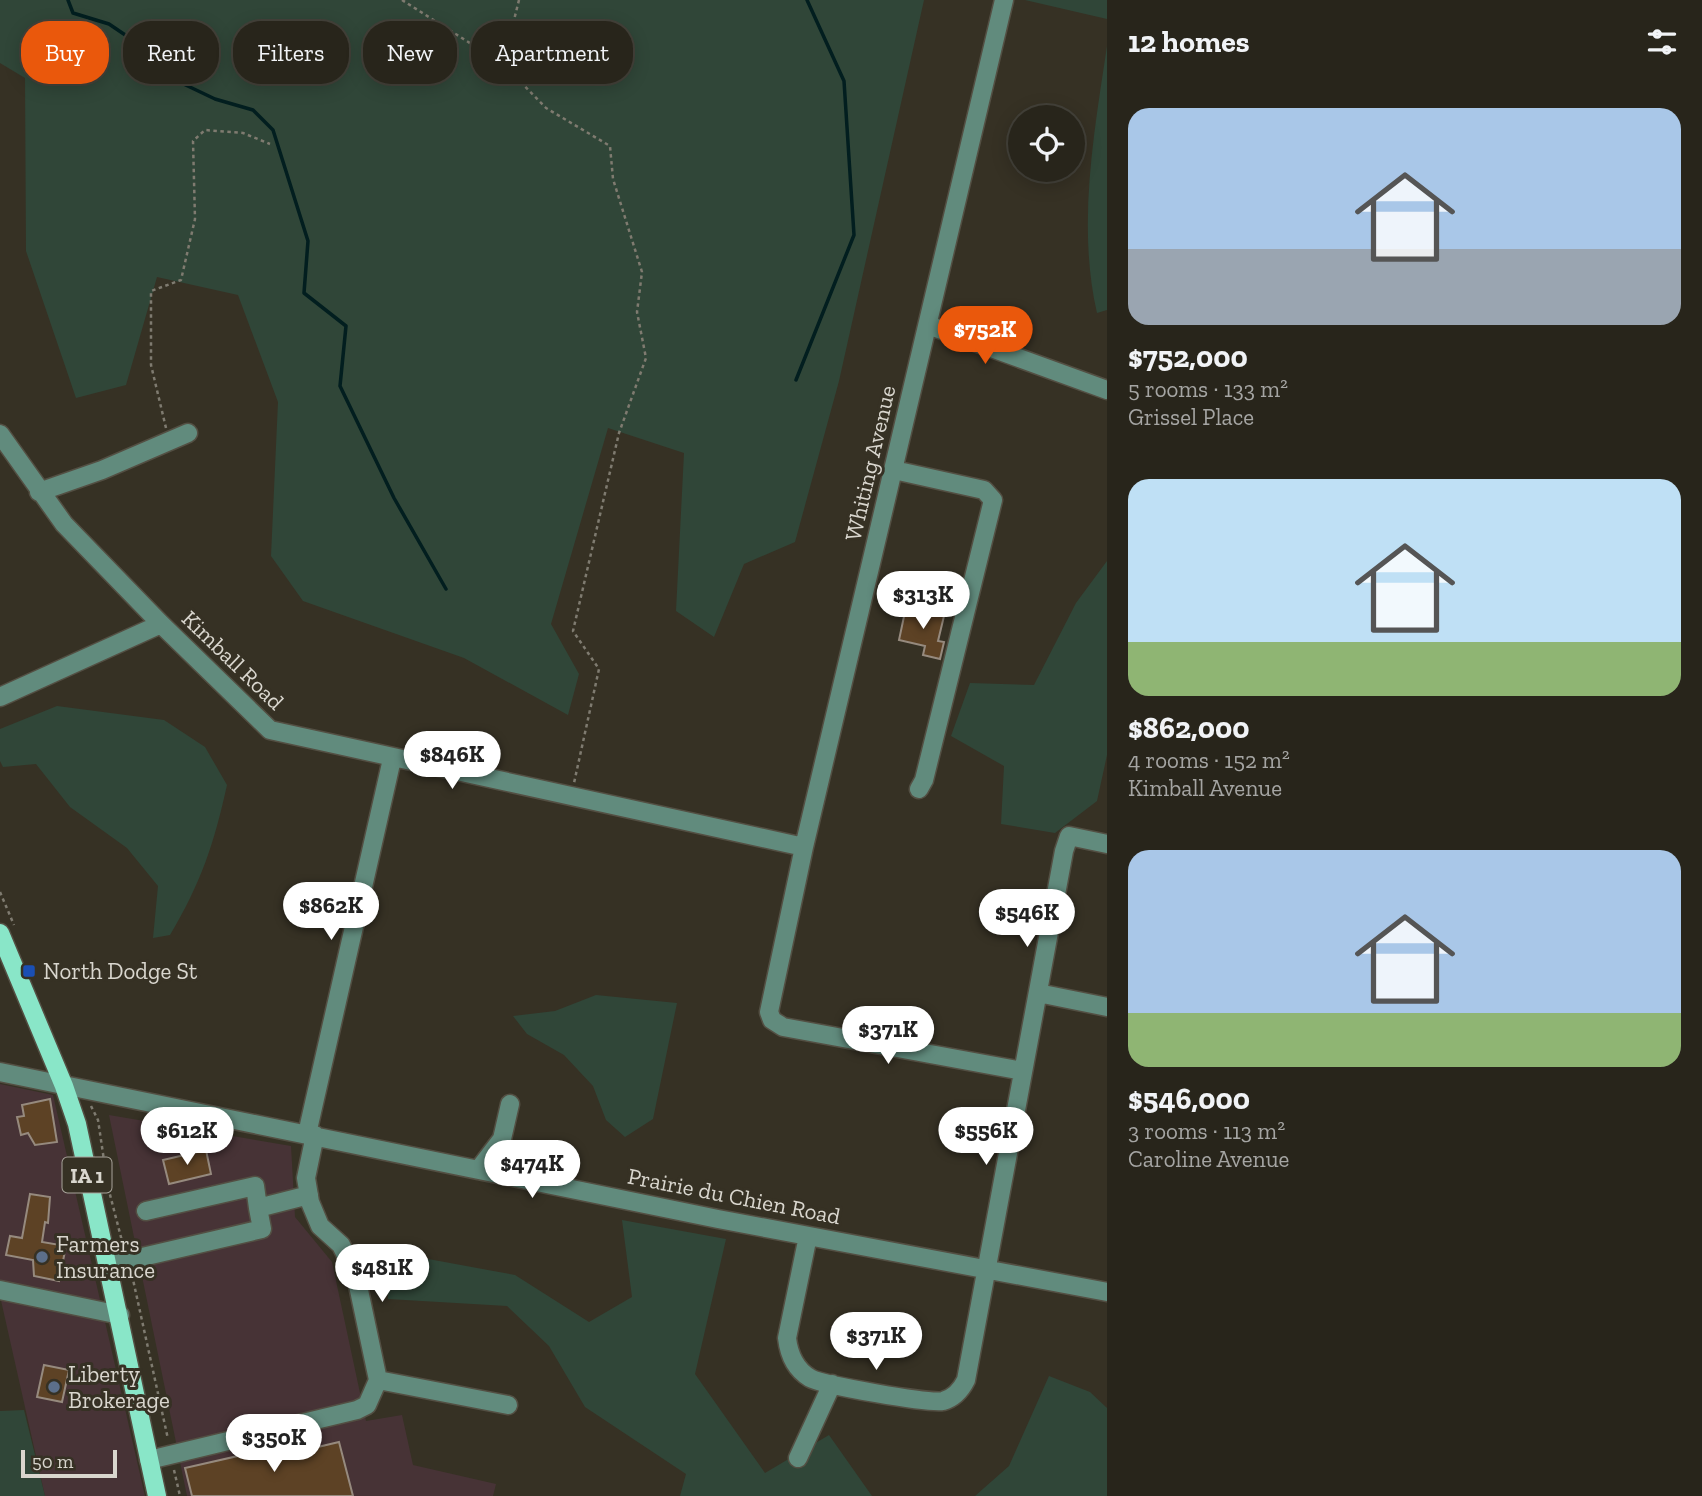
<!DOCTYPE html>
<meta charset="utf-8">
<style>
:root{--surface:#28251b;--page:#343128;--text:#f1f3f6;--muted:#a5a5a3;--line:#44423a;--accent:#ea580c}
body{margin:0;font-family:"Zilla Slab",serif;background:var(--page);color:var(--text);height:100vh;display:flex;flex-direction:column;font-size:26px;white-space:nowrap}
*{box-sizing:border-box;margin:0}
p{font-size:23px;color:var(--muted)}
.icon{flex:none;width:38px;height:38px;fill:none;stroke:currentColor;stroke-width:2;stroke-linecap:round;stroke-linejoin:round}
.map{position:relative;flex:1;overflow:hidden}
.drawer{display:flex;flex-direction:column;background:var(--surface);width:595px}
.drawer>*{flex:none}
.hud{position:absolute;left:21px;top:21px;width:665px;height:63px;display:flex;gap:14px}
.tools{position:absolute;left:1008px;top:105px;display:grid;gap:14px}
.tools a{display:grid;place-items:center;width:77px;height:77px;border-radius:50%;background:var(--surface);box-shadow:0 4px 18px #0003,0 0 0 2px var(--line);font-size:35px}
.scale{position:absolute;left:21px;bottom:18px;width:96px;box-sizing:border-box;padding-left:7px;border:4px solid #d9d6ce;border-top:0;font-size:19px;line-height:24px;white-space:nowrap;color:#d9d6ce;-webkit-text-stroke:5px #363124;paint-order:stroke}
.price{position:absolute;translate:-50% -60px;padding:0 16px;border-radius:24px;background:#fff;color:#222;font-size:23px;line-height:46px;filter:drop-shadow(0 2px 4px #0008)}
.price::after{content:'';position:absolute;left:50%;top:42px;width:21px;height:16px;margin-left:-10px;background:inherit;clip-path:polygon(0 0,100% 0,50% 100%)}
.price.selected{background:var(--accent);color:#fff}
ul{padding:0;list-style:none}
li{display:grid;align-content:center;gap:14px;height:371px;padding:0 21px}
li span{display:grid;place-items:center;height:217px;border-radius:21px;color:#555}
li>.icon{margin-inline-start:auto}
span .icon{width:126px;height:126px;fill:#fffc;stroke-width:1}
li b{font-size:30px}
h2{display:flex;justify-content:space-between;align-items:center;height:84px;padding:0 21px;font-size:30px}
.tag{padding:0 24px;border-radius:28px;background:var(--surface);box-shadow:0 4px 18px #0003,0 0 0 2px var(--line);font-size:24px;line-height:63px}
.tag.selected{background:var(--accent);color:#fff}
main{display:flex;flex:1;min-height:0}
.map>svg:first-child{display:block}
.commercial{fill:#473336}
.green{fill:#304638}
.lines{fill:none;stroke-linecap:round;stroke-linejoin:round}
.stream{stroke:#021e1f;stroke-width:3.5}
.building{fill:#5d4225;stroke:#968a7e;stroke-width:2}
.minor-casing{stroke:#534f43;stroke-width:21}
.major-casing{stroke:#534f43;stroke-width:21}
.path{stroke:#7f7b70;stroke-width:2.5;stroke-dasharray:3.5 3.5;stroke-linecap:butt}
.minor{stroke:#618b7d;stroke-width:18}
.major{stroke:#89e6c8;stroke-width:18}
.transit-dot{fill:#1a4fb4;stroke:#363124;stroke-width:2.5}
.service-dot{fill:#5c6f8a;stroke:#363124;stroke-width:2.5}
.labels{text-anchor:middle;dominant-baseline:central;stroke-width:6;stroke-linejoin:round;paint-order:stroke}
.shield{fill:#363124;stroke:#a8a49b;stroke-width:2}
.shield-label{font-size:21px;font-weight:bold;fill:#d9d6ce}
.street-label{font-size:23px;fill:#d9d6ce;stroke:#363124}
.poi-label{font-size:23px;fill:#d9d6ce;stroke:#363124;text-anchor:start}
</style>
<main>
<div class="map">
<svg width="1107" height="1496" viewBox="0 0 1107 1496">
<rect width="100%" height="100%" fill="#363124"/>
<path class="commercial" d="M0 1084 53 1095 145 1496H45L0 1296Z
M109 1115 291 1146 295 1217 332 1262 366 1421 402 1415 413 1465 496 1484 493 1496H187Z"/>
<path class="green" d="M0 0H924L839 381 795 542 744 564 714 637 676 611 684 453 608 428 551 624 579 674 568 715 464 658 303 601 271 556 278 402 238 295 157 277 126 385 76 398 26 251 25 78 0 63Z
M1025 0H1107V19Z
M1107 46V310L1097 313C1077 226 1094 133 1107 46Z
M1107 561V755L1097 801 1055 833 1001 824 1004 766 951 736 970 683 1034 685 1076 603Z
M57 706 164 720 205 747 227 785C214 844 201 883 170 935L153 938 158 886 127 848 70 807 36 764 3 767 0 761V729Z
M596 995 677 1003 653 1119 625 1137 606 1120 593 1086 564 1055 527 1034 513 1016 555 1011Z
M622 1220 726 1239 695 1374 765 1473 829 1435 872 1496H680L686 1474 585 1407 549 1346 507 1306 388 1299 385 1251 515 1275 589 1322 632 1297Z
M1049 1376 1090 1392 1107 1408V1496H975L1009 1466Z
M24 1410 45 1496H0V1411Z"/>
<g class="lines">
<path class="stream" d="M68 0 73 13 109 24 140 45 171 78 215 99 253 110 273 130 308 241 304 293 346 326 340 386 394 498 446 589
M796 380 854 235 844 81 807 0"/>
</g>
<path class="building" d="M906 607 944 616 938 641 944 642 940 659 923 655 925 646 899 640Z
M50 1099 57 1142 35 1145 28 1133 21 1135 17 1117 24 1116 22 1105Z
M206 1150 211 1174 169 1184 163 1160Z
M30 1194 50 1197 48 1223 45 1222 42 1242 66 1246 59 1281 34 1276 33 1260 6 1255 10 1236 22 1238Z
M44 1365 69 1370 62 1402 37 1397Z
M339 1442 353 1496H192L185 1468 282 1446 284 1455Z"/>
<g class="lines">
<defs>
<path id="minor" d="M1004 0 804 847 769 1012 772 1020 783 1027 1023 1071
M928 325 1107 390
M0 434 64 524 161 624 270 730 804 847
M894 470 984 490 993 500 924 780 919 789
M39 492 102 470 188 433
M0 697 161 624
M1038 993 1107 1007
M0 1072 718 1219 1107 1292
M307 1134 392 759
M315 1135 306 1178 310 1202 320 1226 341 1245 356 1276 378 1380 508 1405
M479 1169 502 1139 510 1104
M146 1211 255 1186 258 1208
M808 1236 787 1338C789 1355 795 1369 810 1378 822 1385 930 1404 943 1401 954 1398 961 1390 966 1380L1064 851 1069 836 1107 844
M108 1265 262 1229 258 1208 309 1195
M0 1290 120 1315
M798 1458 832 1384
M149 1460 357 1410 367 1405 378 1380"/>
<path id="major" d="M0 933 64 1086 77 1124 157 1496"/>
</defs>
<use href="#minor" class="minor-casing"/>
<use href="#major" class="major-casing"/>
<path class="path" d="M402 0 503 64
M519 0 503 64 546 108 610 146 613 179 642 272 637 312 646 358 619 433 573 631 599 669 574 783
M166 428 151 365V291L181 280 195 219 193 141 205 130 243 133 270 144
M0 892 14 925
M91 1106 98 1120 108 1187 123 1245
M132 1275 168 1439
M174 1470 180 1496"/>
<use href="#minor" class="minor"/>
<use href="#major" class="major"/>
</g>
<rect class="transit-dot" x="22" y="964" width="14" height="14" rx="3.5"/>
<g class="service-dot">
<circle cx="42" cy="1257" r="7"/>
<circle cx="54" cy="1387" r="7"/>
</g>
<g class="labels">
<rect class="shield" x="62.5" y="1157.5" width="49" height="35" rx="5"/>
<g class="shield-label">
<text x="87" y="1175">IA 1</text>
</g>
<g class="street-label">
<text transform="translate(870 463) rotate(-77)">Whiting Avenue</text>
<text transform="translate(233 660) rotate(44)">Kimball Road</text>
<text transform="translate(734 1196) rotate(11)">Prairie du Chien Road</text>
</g>
<g class="poi-label">
<text x="43" y="971">North Dodge St</text>
<text x="56" y="1244">Farmers<tspan x="56" dy="26">Insurance</tspan></text>
<text x="68" y="1374">Liberty<tspan x="68" dy="26">Brokerage</tspan></text>
</g>
</g>
</svg>
<div class="tools">
<a><svg class="icon" aria-label="locate" viewBox="0 0 24 24"><circle cx="12" cy="12" r="6"/><path d="M12 2v4M12 18v4M2 12h4M18 12h4"/></svg></a>
</div>
<div class="scale">50 m</div>
<b class="price selected" style="left:985px;top:366px">$752K</b>
<b class="price" style="left:923px;top:631px">$313K</b>
<b class="price" style="left:452px;top:791px">$846K</b>
<b class="price" style="left:331px;top:942px">$862K</b>
<b class="price" style="left:1027px;top:949px">$546K</b>
<b class="price" style="left:888px;top:1066px">$371K</b>
<b class="price" style="left:187px;top:1167px">$612K</b>
<b class="price" style="left:986px;top:1167px">$556K</b>
<b class="price" style="left:532px;top:1200px">$474K</b>
<b class="price" style="left:382px;top:1304px">$481K</b>
<b class="price" style="left:876px;top:1372px">$371K</b>
<b class="price" style="left:274px;top:1474px">$350K</b>
<div class="hud">
<a class="tag selected">Buy</a>
<a class="tag">Rent</a>
<a class="tag">Filters</a>
<a class="tag">New</a>
<a class="tag">Apartment</a>
</div>
</div>
<section class="drawer">
<h2>12 homes<svg class="icon" aria-label="filters" viewBox="0 0 24 24"><path d="M4 7h16M4 17h16"/><circle cx="9" cy="7" r="2"/><circle cx="15" cy="17" r="2"/></svg></h2>
<ul>
<li><span style="background:linear-gradient(#a9c7e8 65%,#9aa5b1 0)"><svg class="icon" aria-label="home" viewBox="0 0 24 24"><path d="M3 11l9-7 9 7M6 9v11h12V9"/></svg></span><div><b>$752,000</b><p>5 rooms · 133 m²</p><p>Grissel Place</p></div></li>
<li><span style="background:linear-gradient(#bfe0f5 75%,#8fb573 0)"><svg class="icon" aria-label="home" viewBox="0 0 24 24"><path d="M3 11l9-7 9 7M6 9v11h12V9"/></svg></span><div><b>$862,000</b><p>4 rooms · 152 m²</p><p>Kimball Avenue</p></div></li>
<li><span style="background:linear-gradient(#a9c7e8 75%,#8fb573 0)"><svg class="icon" aria-label="home" viewBox="0 0 24 24"><path d="M3 11l9-7 9 7M6 9v11h12V9"/></svg></span><div><b>$546,000</b><p>3 rooms · 113 m²</p><p>Caroline Avenue</p></div></li>
</ul>
</section>
</main>
